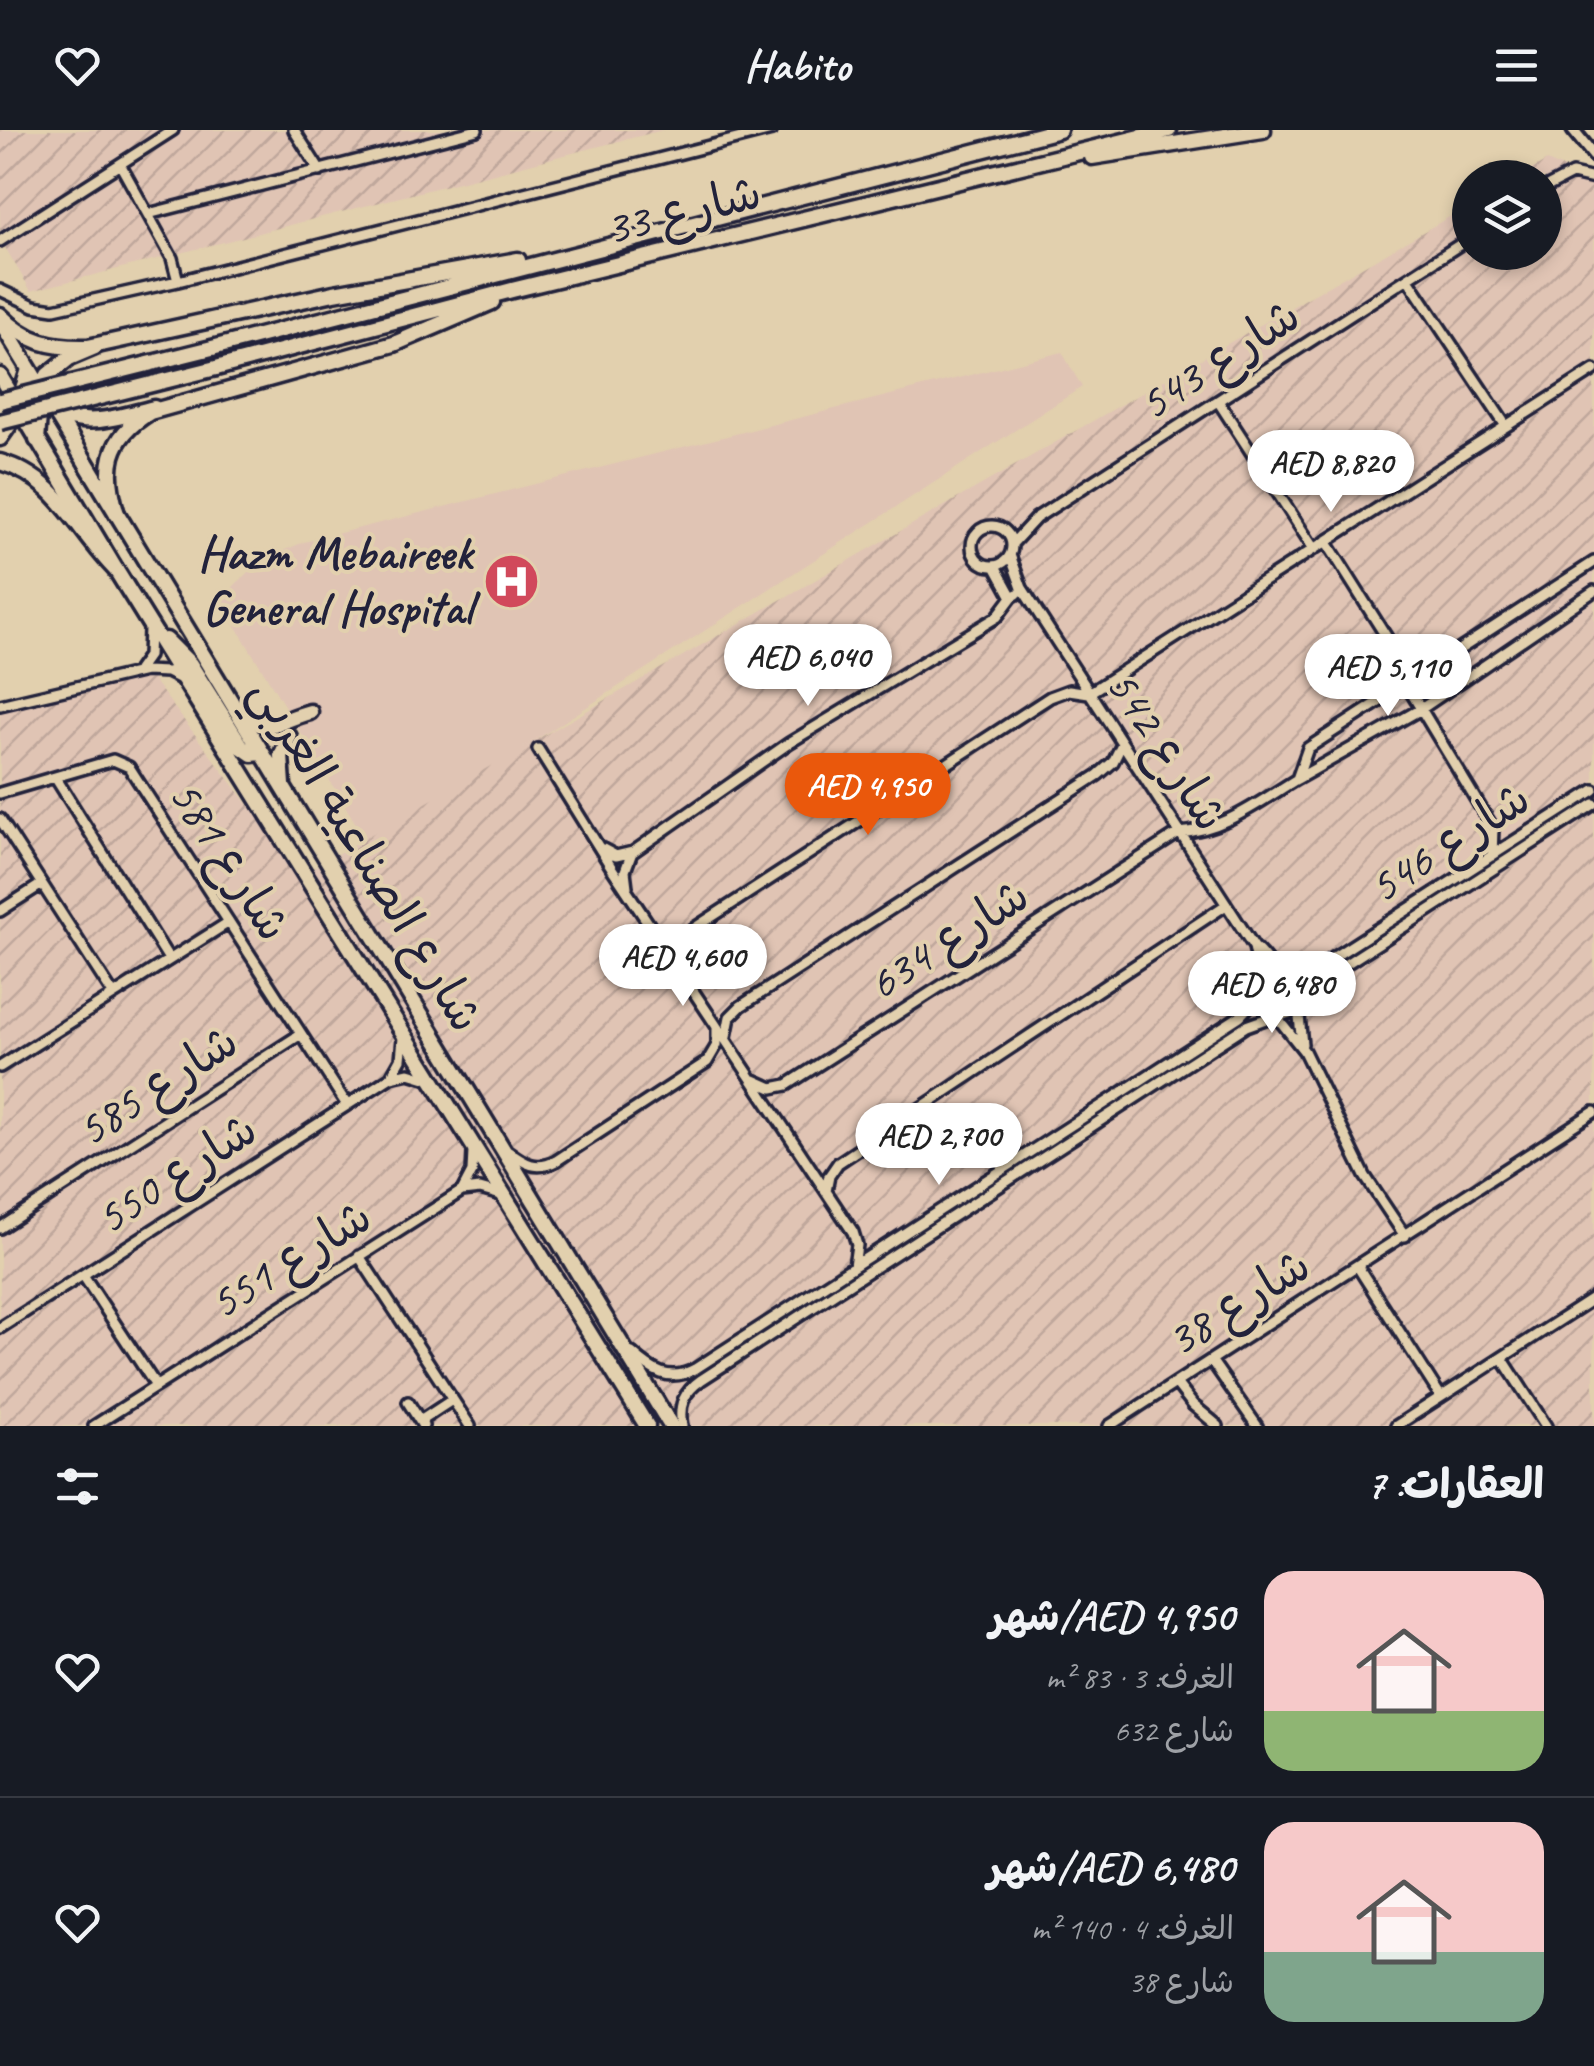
<!DOCTYPE html>
<html lang="ar">
<meta charset="utf-8">
<style>
:root{--surface:#171b24;--page:#20242c;--text:#f1f3f6;--muted:#9ea1a6;--line:#363941;--accent:#ea580c}
body{margin:0;font-family:Caveat,"Playpen Sans Arabic",sans-serif;background:var(--page);color:var(--text);direction:rtl;height:100vh;display:flex;flex-direction:column;font-size:38px;white-space:nowrap}
*{box-sizing:border-box;margin:0}
p{font-size:32px;color:var(--muted)}
.icon{flex:none;width:55px;height:55px;fill:none;stroke:currentColor;stroke-width:2;stroke-linecap:round;stroke-linejoin:round}
.map{position:relative;height:1296px;overflow:hidden;direction:ltr}
.drawer{display:flex;flex-direction:column;background:var(--surface);flex:1}
.drawer>*{flex:none}
.controls{position:absolute;left:1452px;top:30px;display:grid;gap:20px}
.controls a{display:grid;place-items:center;width:110px;height:110px;border-radius:50%;background:var(--surface);box-shadow:0 5px 15px #0003;font-size:50px}
.price{position:absolute;translate:-50% -85px;padding:0 22px;border-radius:35px;background:#fff;color:#222;font-size:32px;line-height:65px;filter:drop-shadow(0 2px 5px #0008)}
.price::after{content:'';position:absolute;left:50%;top:60px;width:30px;height:22px;margin-left:-15px;background:inherit;clip-path:polygon(0 0,100% 0,50% 100%)}
.price.current{background:var(--accent);color:#fff}
ul{padding:0;list-style:none}
li{display:flex;align-items:center;gap:30px;height:250px;padding:0 50px}
li+li{border-top:2px solid var(--line)}
li span{display:grid;place-items:center;flex:none;width:280px;height:200px;border-radius:30px;color:#555}
li>.icon{margin-inline-start:auto}
span .icon{width:120px;height:120px;fill:#fffc;stroke-width:1}
li b{font-size:42px}
h2{display:flex;justify-content:space-between;align-items:center;height:120px;padding:0 50px;font-size:42px}
header{display:flex;justify-content:space-between;align-items:center;height:130px;padding:0 50px;background:var(--surface);font-size:45px;font-weight:600}
.map>svg:first-child{display:block}
.built{fill:#e0c4b4}
.industrial{fill:url(#industrial-furrows)}
.lines{fill:none;stroke-linecap:round;stroke-linejoin:round}
.minor-casing{stroke:#22223b;stroke-width:16}
.tertiary-casing{stroke:#22223b;stroke-width:18}
.primary-casing{stroke:#22223b;stroke-width:21}
.trunk-casing{stroke:#22223b;stroke-width:21}
.minor{stroke:#e2d0ae;stroke-width:9}
.tertiary{stroke:#e2d0ae;stroke-width:10}
.primary{stroke:#e2d0ae;stroke-width:14}
.trunk{stroke:#e2d0ae;stroke-width:14}
.trunk-bridge-casing{stroke:#22223b;stroke-width:21;stroke-linecap:butt}
.trunk-bridge{stroke:#e2d0ae;stroke-width:14}
.labels{text-anchor:middle;dominant-baseline:central;stroke-width:8;stroke-linejoin:round;paint-order:stroke}
.street-label{font-size:48px;fill:#22223b;stroke:#e2d0ae}
.poi-label{font-size:48px;font-weight:bold;fill:#22223b;stroke:#e2d0ae;text-anchor:end}
</style>
<header><svg class="icon" aria-label="menu" viewBox="0 0 24 24"><path d="M4 6h16M4 12h16M4 18h16"/></svg>Habito<svg class="icon" aria-label="heart" viewBox="0 0 24 24"><path d="M12 20l-8-8c-3-5 5-10 8-4 3-6 11-1 8 4z"/></svg></header>
<div class="map">
<svg width="1594" height="1296" viewBox="0 0 1594 1296">
<defs>
<pattern id="industrial-furrows" width="10" height="10" patternUnits="userSpaceOnUse" patternTransform="scale(2.5)"><rect width="10" height="10" fill="#e0c4b4"/><path d="M-1 1l2-2M0 10L10 0M9 11l2-2" fill="none" stroke="#c0a89c"/></pattern>
</defs>
<rect width="100%" height="100%" fill="#e2d0ae"/>
<filter id="ink" filterUnits="userSpaceOnUse"><feTurbulence type="fractalNoise" baseFrequency=".01" numOctaves="2"/><feDisplacementMap in="SourceGraphic" scale="20" xChannelSelector="R" yChannelSelector="G"/><feConvolveMatrix kernelMatrix="1 2 1 2 8 2 1 2 1" color-interpolation-filters="sRGB"/></filter>
<g filter="url(#ink)">
<path class="built" d="M1062 222 1082 257 370 717 220 470 259 431 304 412Z"/>
<path class="industrial" d="M0 0H663L31 161 0 109Z
M1547 31 1594 51V1296H0V579L150 546 302 744 1470 75V122H1545V48L1519 47Z"/>
<g class="lines">
<defs>
<path id="minor" d="M294 0 320 41
M120 34 172 128 178 151
M1545 58 1572 44 1594 49
M148 84 477 0
M0 111 173 0
M1408 149 1506 296
M0 160 34 176 54 179 178 151 772 0
M1218 271 1314 419
M972 416a20 20 0 1 1 40 0a20 20 0 1 1-40 0Z
M1326 411 1413 549
M1012 414 1036 388 1470 108
M1010 425 1022 458 1254 817C1263 824 1268 834 1277 842 1291 855 1308 858 1295 881L1277 887 1264 880 1261 864 1271 850 1284 848
M995 436 1012 467 1017 464
M138 540 148 526 149 499
M1406 554 1493 698 1492 726
M0 575 145 541 167 542 183 550
M538 619 613 740 853 1102 857 1115 854 1136
M55 647 169 829
M1297 649 1421 579 1594 461
M0 663 113 630 129 637 347 975
M0 689 113 864
M603 719 616 726 633 722 789 613 997 487 1012 467
M627 757 625 741 631 725
M0 781 42 754
M656 801 673 806 690 801 1050 567 1069 560 1089 563 1594 240
M1254 817 1262 858
M1289 849 1309 843 1594 660
M1300 868 1315 854 1594 674
M1298 877 1302 914
M1277 887 1304 921 1365 1046 1405 1106
M726 907 730 887 741 876 1098 645 1113 632 1122 614
M0 937 229 792
M392 945 401 929 403 908
M752 949 772 958 787 955 1179 703C1224 700 1259 672 1297 649L1308 618 1594 432
M509 1022C525 1034 537 1041 556 1031L707 932 717 915V898
M462 1061 472 1042 473 1022
M826 1061 829 1046 838 1033 1226 775
M0 1098 301 904
M359 1126 470 1296
M1358 1137 1441 1267
M83 1145 156 1256
M0 1198 391 947 409 943 432 950
M632 1223C652 1241 669 1253 695 1239L1240 886 1261 864
M1502 1228 1546 1296
M1211 1230 1257 1296
M1176 1253 1193 1275 1218 1296
M408 1272 423 1296
M420 1291 452 1270
M94 1296 462 1061 480 1059 501 1065
M682 1296C678 1275 684 1262 701 1250L1246 896 1274 886
M1109 1296 1594 982
M1396 1296 1594 1168"/>
<path id="tertiary" d="M1573 0 1594 26"/>
<path id="primary" d="M0 191 671 1296
M0 246 116 440 647 1296
M55 278C79 302 125 285 154 278
M0 308 14 288 29 239
M37 310 39 286 47 268 45 251 48 245 69 228 95 217
M166 510 190 534 242 617 252 624 261 623
M239 580C273 606 275 591 310 582
M283 655 281 626 289 607"/>
<path id="trunk" d="M1092 27 1263 0
M0 185C26 212 52 218 88 217L334 163 518 130
M212 218 1059 0
M216 238 512 160 1169 0
M0 332C58 348 77 401 116 440
M117 384C103 339 107 308 150 282L394 214 492 172"/>
</defs>
<use href="#minor" class="minor-casing"/>
<use href="#tertiary" class="tertiary-casing"/>
<use href="#primary" class="primary-casing"/>
<use href="#trunk" class="trunk-casing"/>
<use href="#minor" class="minor"/>
<use href="#tertiary" class="tertiary"/>
<use href="#primary" class="primary"/>
<use href="#trunk" class="trunk"/>
<defs>
<path id="trunk-bridge" d="M0 271 212 218
M0 292 216 238"/>
</defs>
<use href="#trunk-bridge" class="trunk-bridge-casing"/>
<use href="#trunk-bridge" class="trunk-bridge"/>
</g>
</g>
<defs>
<symbol id="hospital-disc" viewBox="-11 -11 22 22"><circle r="9.5" fill="#d1495b" stroke="#e2d0ae"/><path d="M-5-5h3v3.5h4V-5h3V5h-3V1.5h-4V5h-3Z" fill="#fff"/></symbol>
</defs>
<g fill-rule="evenodd">
<use href="#hospital-disc" x="480" y="420" width="63" height="63"/>
</g>
<g class="labels">
<g class="street-label">
<text transform="translate(683 80) rotate(-14)">شارع 33</text>
<text transform="translate(1219 229) rotate(-33)">شارع 543</text>
<text transform="translate(1167 620) rotate(57)">شارع 542</text>
<text transform="translate(1449 712) rotate(-33)">شارع 546</text>
<text transform="translate(367 724) rotate(59)">شارع الصناعية الغربي</text>
<text transform="translate(230 730) rotate(57)">شارع 581</text>
<text transform="translate(948 809) rotate(-33)">شارع 634</text>
<text transform="translate(157 955) rotate(-33)">شارع 585</text>
<text transform="translate(176 1043) rotate(-33)">شارع 550</text>
<text transform="translate(290 1129) rotate(-32)">شارع 551</text>
<text transform="translate(1238 1172) rotate(-32)">شارع 38</text>
</g>
<g class="poi-label">
<text x="472" y="423">Hazm Mebaireek<tspan x="472" dy="55">General Hospital</tspan></text>
</g>
</g>
</svg>
<div class="controls">
<a><svg class="icon" aria-label="layers" viewBox="0 0 24 24"><path d="M12 4l9 5-9 5-9-5zM3 14l9 5 9-5"/></svg></a>
</div>
<b class="price" style="left:1331px;top:385px">AED 8,820</b>
<b class="price" style="left:808px;top:579px">AED 6,040</b>
<b class="price" style="left:1388px;top:589px">AED 5,110</b>
<b class="price current" style="left:868px;top:708px">AED 4,950</b>
<b class="price" style="left:683px;top:879px">AED 4,600</b>
<b class="price" style="left:1272px;top:906px">AED 6,480</b>
<b class="price" style="left:939px;top:1058px">AED 2,700</b>
</div>
<section class="drawer">
<h2>العقارات: 7<svg class="icon" aria-label="filters" viewBox="0 0 24 24"><path d="M4 7h16M4 17h16"/><circle cx="9" cy="7" r="2"/><circle cx="15" cy="17" r="2"/></svg></h2>
<ul>
<li><span style="background:linear-gradient(#f6c9c9 70%,#8fb573 0)"><svg class="icon" aria-label="home" viewBox="0 0 24 24"><path d="M3 11l9-7 9 7M6 9v11h12V9"/></svg></span><div><b>AED 4,950/شهر</b><p>الغرف: 3 · 83 m²</p><p>شارع 632</p></div><svg class="icon" aria-label="heart" viewBox="0 0 24 24"><path d="M12 20l-8-8c-3-5 5-10 8-4 3-6 11-1 8 4z"/></svg></li>
<li><span style="background:linear-gradient(#f6c9c9 65%,#7fa58c 0)"><svg class="icon" aria-label="home" viewBox="0 0 24 24"><path d="M3 11l9-7 9 7M6 9v11h12V9"/></svg></span><div><b>AED 6,480/شهر</b><p>الغرف: 4 · 140 m²</p><p>شارع 38</p></div><svg class="icon" aria-label="heart" viewBox="0 0 24 24"><path d="M12 20l-8-8c-3-5 5-10 8-4 3-6 11-1 8 4z"/></svg></li>
</ul>
</section>
